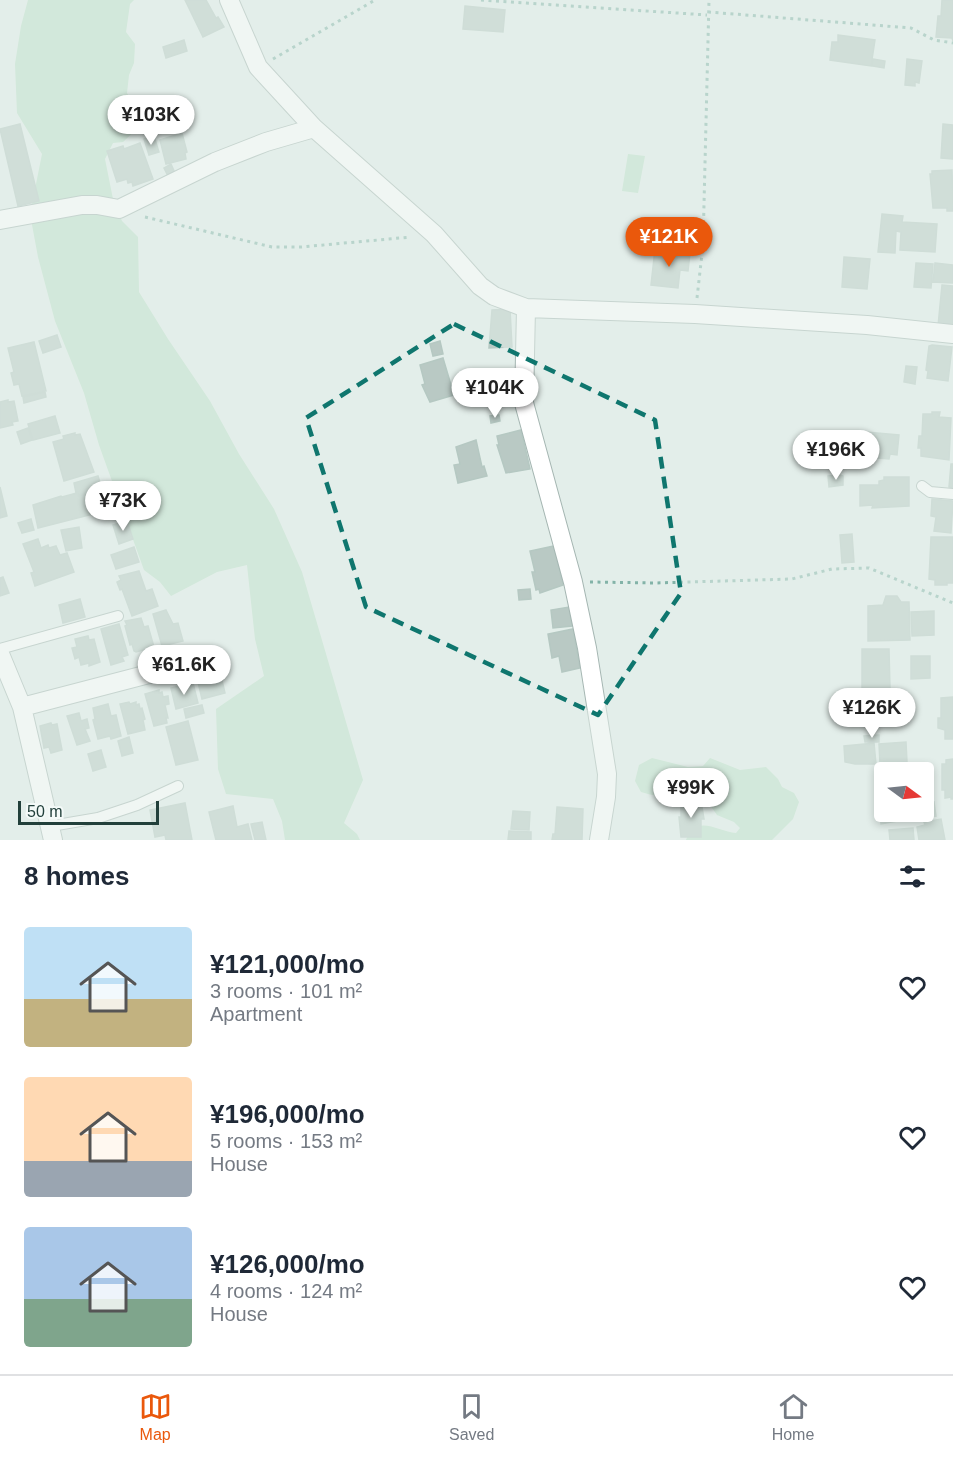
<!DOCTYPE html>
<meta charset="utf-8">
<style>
:root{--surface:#fff;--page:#f6f6f7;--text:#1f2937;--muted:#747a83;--line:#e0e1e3;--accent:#ea580c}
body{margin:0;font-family:Arial,sans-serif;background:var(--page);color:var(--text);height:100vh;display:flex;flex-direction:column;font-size:22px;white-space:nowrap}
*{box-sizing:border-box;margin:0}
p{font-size:20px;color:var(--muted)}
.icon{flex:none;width:33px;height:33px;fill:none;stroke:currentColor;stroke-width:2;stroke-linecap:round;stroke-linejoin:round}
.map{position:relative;height:840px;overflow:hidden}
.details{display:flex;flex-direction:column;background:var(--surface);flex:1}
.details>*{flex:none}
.needle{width:39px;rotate:105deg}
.fabs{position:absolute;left:874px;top:762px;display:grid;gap:12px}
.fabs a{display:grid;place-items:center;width:60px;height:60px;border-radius:6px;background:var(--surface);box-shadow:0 3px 9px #0003;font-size:30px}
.scale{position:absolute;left:18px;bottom:15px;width:141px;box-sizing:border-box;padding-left:6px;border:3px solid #22403b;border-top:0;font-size:16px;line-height:21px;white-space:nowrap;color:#22403b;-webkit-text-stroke:4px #f4faf8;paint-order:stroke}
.price{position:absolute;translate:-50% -51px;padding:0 14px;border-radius:21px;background:#fff;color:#222;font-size:20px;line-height:39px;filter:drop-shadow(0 2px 3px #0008)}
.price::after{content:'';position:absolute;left:50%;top:36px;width:18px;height:14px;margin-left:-9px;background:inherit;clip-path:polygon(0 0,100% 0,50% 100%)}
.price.on{background:var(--accent);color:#fff}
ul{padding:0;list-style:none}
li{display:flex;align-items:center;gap:18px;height:150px;padding:0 24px}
li span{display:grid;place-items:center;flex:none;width:168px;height:120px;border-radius:6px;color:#555}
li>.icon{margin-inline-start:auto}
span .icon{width:72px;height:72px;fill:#fffc;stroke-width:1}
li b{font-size:26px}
h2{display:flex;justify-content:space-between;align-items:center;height:72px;padding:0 24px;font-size:26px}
.tab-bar{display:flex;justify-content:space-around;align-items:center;height:84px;border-top:2px solid var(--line);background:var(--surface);font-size:16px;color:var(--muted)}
.tab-bar a{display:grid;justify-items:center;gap:3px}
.tab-bar .on{color:var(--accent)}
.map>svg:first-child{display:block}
.green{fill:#bce0c9}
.building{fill:#b9c9c4;stroke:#b5c8c2;stroke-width:1.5}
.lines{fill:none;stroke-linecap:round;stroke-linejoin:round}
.service-casing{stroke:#a5b6b2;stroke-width:12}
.minor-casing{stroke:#a5b6b2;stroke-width:20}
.path{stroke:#83b3a8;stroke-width:3;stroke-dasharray:3 4.5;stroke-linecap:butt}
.service{stroke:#fff;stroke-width:10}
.minor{stroke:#fff;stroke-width:18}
.marked{fill:none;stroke:#0f766e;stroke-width:4.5;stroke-dasharray:12 8;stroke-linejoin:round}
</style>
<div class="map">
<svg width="953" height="840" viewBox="0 0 953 840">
<rect width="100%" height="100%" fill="#e3eeea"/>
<path class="green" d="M28 0H134L130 4 126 32 135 44 134 63 129 75 127 93 137 111 140 126 123 142 113 143 105 159 113 199 122 221 138 237 139 292 168 339 210 401 239 454 274 509 302 572 363 780 344 823 357 834 360 840H285L282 821 273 799 226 794 218 769 216 709 264 676 255 639 247 565 217 572 171 596 160 582 144 570 99 445 84 393 55 321 38 257 30 214 42 154 17 113 15 64 21 26Z
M628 154 645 156 638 193 622 191Z
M652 758 688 767 703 766 710 758 740 770 766 767 778 779 782 787 794 793 799 802 793 819 772 840H686C696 813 718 832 736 833L740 828 734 822 717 815 705 798C683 797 662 799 641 792L635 781 639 765Z"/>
<path class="building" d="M185 0H206L216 18 218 17 224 27 203 37Z
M942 0H953V41L952 38 936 37 938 16H941Z
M465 6 505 10 503 32 463 29Z
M838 35 875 40 871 66 830 60 832 42H838Z
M184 40 187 51 166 58 163 47Z
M873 59 885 61 884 68 872 66Z
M907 59 922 61 919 83 915 82V86L905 85Z
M20 124 39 201 18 206 0 129Z
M943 124 953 125V159L941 158Z
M182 133 187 152 185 153 186 159 166 164 160 140Z
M154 136 159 152 149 155 144 139Z
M140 143 153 179 133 186 132 182 128 183 127 179 117 182 107 151 123 146 124 149Z
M171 164 175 173 168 176 164 168Z
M952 170 953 211H947V208H933L930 174H932V171Z
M882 214 903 216 902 222 937 224 935 252 900 250 901 232 896 231 895 253 878 252Z
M655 249 690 253 688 271 680 270 678 288 651 285Z
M844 257 870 259 867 289 842 287Z
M916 263 933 264 931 288 914 287Z
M935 263 953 265V283L933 282Z
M942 285 953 286V327L938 326Z
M510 309 512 347 489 348 492 310Z
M57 335 61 347 43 353 39 341Z
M440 341 443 354 433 356 430 344Z
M34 342 46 391 22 396 19 384 14 385 11 373 14 372 8 348Z
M932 345 952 347 948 381 927 378 928 371 926 370 929 346Z
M443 358 454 395 430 402 422 385 425 384 420 365Z
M906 366 917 367 915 384 904 382Z
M45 392 46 397 24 403 23 397Z
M8 400V402L14 401 18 421 12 422 13 425 0 428V402Z
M932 412H940L939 417 951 418 949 460 921 456V448H918L919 436H922L923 414H932Z
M499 415 500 421 491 423 490 416Z
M55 416 60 433 33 440 28 424Z
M28 428 32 440 21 444 17 432Z
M521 430 530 469 506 473 497 445H499L497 436Z
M866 432 899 435 897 455 890 454 889 459 864 457Z
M75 433V435L80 434 94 472 64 481 53 442 64 439 63 436Z
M476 440 482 467 484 466 487 476 458 483 454 465 460 464 456 447Z
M951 464H953V488L949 487Z
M840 475 843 476V485L829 487 828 476Z
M98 476 102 489 79 495 78 492 76 493 74 483Z
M884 477H909V506L872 508 873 505 860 506V485H879V481L884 480Z
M0 487 7 516 0 518Z
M96 491 101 512 38 528 33 505 61 496 62 497 77 493 78 496Z
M932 499 953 501 951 533 934 531 936 517 931 516Z
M31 519 34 530 22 533 18 523Z
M127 521 133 539 119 544 113 525Z
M79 527 82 548 66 551 61 530Z
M852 534 854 562 842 563 840 535Z
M931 537H953V583H947V585H935V580L929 579Z
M38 539 41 548 48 545 49 548 56 546 60 555 67 553 74 572 35 586 31 573 34 572 23 544Z
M554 546 563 585 540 593 539 589 536 590 532 572H535L530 551Z
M134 547 139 562 116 569 111 555Z
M139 571 146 591 152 589 158 606 132 616 122 589 120 590 117 582 121 580 119 576Z
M3 577 9 593 0 596V578Z
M530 589 531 599 519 600 518 590Z
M886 596H897L901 602H909L910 640 868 641V606L883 605Z
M80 599 85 617 63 623 59 605Z
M569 607 572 626 553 628 551 610Z
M166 610 173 624 178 623 183 641 162 646 153 614Z
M934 611V635L912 636 911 612Z
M141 618 144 627 148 626 154 647 136 652 134 651 132 644 130 645 125 626 127 625 125 621Z
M119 624 128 655 122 657 124 661 111 665 101 629Z
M573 629 580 668 562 672 559 656 552 658 548 634Z
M88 636 89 640 94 639 100 662 89 666V663L81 665 79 657 75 659 72 648 77 647 75 639Z
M862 649H889L890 689H862Z
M911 656H930V678L911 679Z
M220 672 225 693 202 699 197 678Z
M193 683 198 703 176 709 171 688Z
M159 690V693L162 692 163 697 168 696 169 704 165 705 168 718H166L167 723 154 726 145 694Z
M953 697V739H945V730L938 728V718H941V698Z
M129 702 130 704 136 702V705L139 704 140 709 142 708 145 719 143 720 145 730 128 734 120 704Z
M108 704 111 716 116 715 121 736 111 739 110 736 98 739 93 720 95 719 93 708Z
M202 705 204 713 186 718 184 709Z
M79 713 81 721 87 719 89 728 85 729 90 741 77 745 67 716Z
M188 721 198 760 176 765 166 727Z
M51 723 52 725 57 724 62 750 51 753 49 747 44 748 40 726Z
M879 735V742H865L864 736Z
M129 737 133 753 122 756 118 741Z
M906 742 907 762 880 764 879 744Z
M874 743 876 764H855L845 762 844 746Z
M101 750 106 767 93 771 88 754Z
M953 759V799H951V797L945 798V790H942V764H946V760Z
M681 801H701L704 819H701V837H681L679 817H681Z
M934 802 936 816 923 818 922 812H924V804Z
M185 803 192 840H166L165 835 155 837 150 810Z
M885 803V812H920L921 817 881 824 878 804Z
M233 806 237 827 248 824 252 840H216L209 812Z
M557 807 583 809 582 840H552L553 834H555Z
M513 811 530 812 529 830 511 829Z
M941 819 945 840H919L917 827 925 825 924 822Z
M262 822 266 840H255L251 824Z
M913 828 914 840H890L889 830Z
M509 831 531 832V840H508Z"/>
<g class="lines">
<defs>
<path id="service" d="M922 486 930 492 953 494
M0 649 118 616
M51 826 98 818 137 805 178 786"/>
<path id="minor" d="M229 0 258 67 314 128 434 234 480 286 494 296 526 308
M0 220 82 205H97L119 209 215 162 266 142 314 128
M0 654 22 707 53 840
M22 707 214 657
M599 840 606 797 607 774 587 648 573 582 524 403 526 308 695 314 867 325 953 334"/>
</defs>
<use href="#service" class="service-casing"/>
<use href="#minor" class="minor-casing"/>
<path class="path" d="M481 0 707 15
M708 12 911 28 934 40 953 43
M273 59 375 0
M145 217 272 247H301L411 237
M697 298 703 245 709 0
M590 582 655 583 792 579 832 569 869 568 953 603"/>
<use href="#service" class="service"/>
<use href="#minor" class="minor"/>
</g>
<path d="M0 0H953V840H0ZM454 324 655 420 681 593 598 715 366 607 306 418Z" fill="#e3eeea" fill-opacity=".55" fill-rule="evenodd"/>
<path class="marked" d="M454 324 655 420 681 593 598 715 366 607 306 418Z"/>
</svg>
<div class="fabs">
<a><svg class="needle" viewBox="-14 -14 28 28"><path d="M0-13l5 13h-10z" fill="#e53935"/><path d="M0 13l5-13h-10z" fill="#747a83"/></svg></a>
</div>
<div class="scale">50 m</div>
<b class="price" style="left:151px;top:146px">¥103K</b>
<b class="price on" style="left:669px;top:268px">¥121K</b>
<b class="price" style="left:495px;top:419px">¥104K</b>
<b class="price" style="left:836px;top:481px">¥196K</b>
<b class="price" style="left:123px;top:532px">¥73K</b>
<b class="price" style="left:184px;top:696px">¥61.6K</b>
<b class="price" style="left:872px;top:739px">¥126K</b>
<b class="price" style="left:691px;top:819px">¥99K</b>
</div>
<section class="details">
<h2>8 homes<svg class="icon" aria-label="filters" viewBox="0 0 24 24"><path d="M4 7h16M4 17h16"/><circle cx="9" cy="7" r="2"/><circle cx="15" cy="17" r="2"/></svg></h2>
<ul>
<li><span style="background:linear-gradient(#bfe0f5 60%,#c2b280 0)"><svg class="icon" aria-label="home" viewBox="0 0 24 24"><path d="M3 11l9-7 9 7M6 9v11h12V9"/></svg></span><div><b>¥121,000/mo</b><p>3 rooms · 101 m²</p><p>Apartment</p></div><svg class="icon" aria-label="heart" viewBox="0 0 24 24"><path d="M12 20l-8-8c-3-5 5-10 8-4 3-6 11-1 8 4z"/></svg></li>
<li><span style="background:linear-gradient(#ffd9b3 70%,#9aa5b1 0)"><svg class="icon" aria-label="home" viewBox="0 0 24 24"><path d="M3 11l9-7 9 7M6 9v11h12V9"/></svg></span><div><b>¥196,000/mo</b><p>5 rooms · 153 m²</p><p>House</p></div><svg class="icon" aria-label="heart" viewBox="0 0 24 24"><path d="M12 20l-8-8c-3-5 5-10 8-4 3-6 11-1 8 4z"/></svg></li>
<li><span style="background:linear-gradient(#a9c7e8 60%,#7fa58c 0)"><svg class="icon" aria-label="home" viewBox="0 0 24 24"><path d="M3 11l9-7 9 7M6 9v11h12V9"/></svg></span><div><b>¥126,000/mo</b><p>4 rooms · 124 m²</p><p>House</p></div><svg class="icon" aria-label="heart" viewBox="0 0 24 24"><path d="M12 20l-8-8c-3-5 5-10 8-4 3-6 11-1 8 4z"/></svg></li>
</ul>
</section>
<nav class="tab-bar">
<a class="on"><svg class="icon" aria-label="map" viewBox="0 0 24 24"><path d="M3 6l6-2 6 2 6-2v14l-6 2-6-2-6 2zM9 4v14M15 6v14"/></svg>Map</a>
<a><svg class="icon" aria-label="saved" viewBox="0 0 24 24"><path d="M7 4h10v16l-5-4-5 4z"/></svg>Saved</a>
<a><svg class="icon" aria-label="home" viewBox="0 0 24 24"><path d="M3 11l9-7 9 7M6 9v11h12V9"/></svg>Home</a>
</nav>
